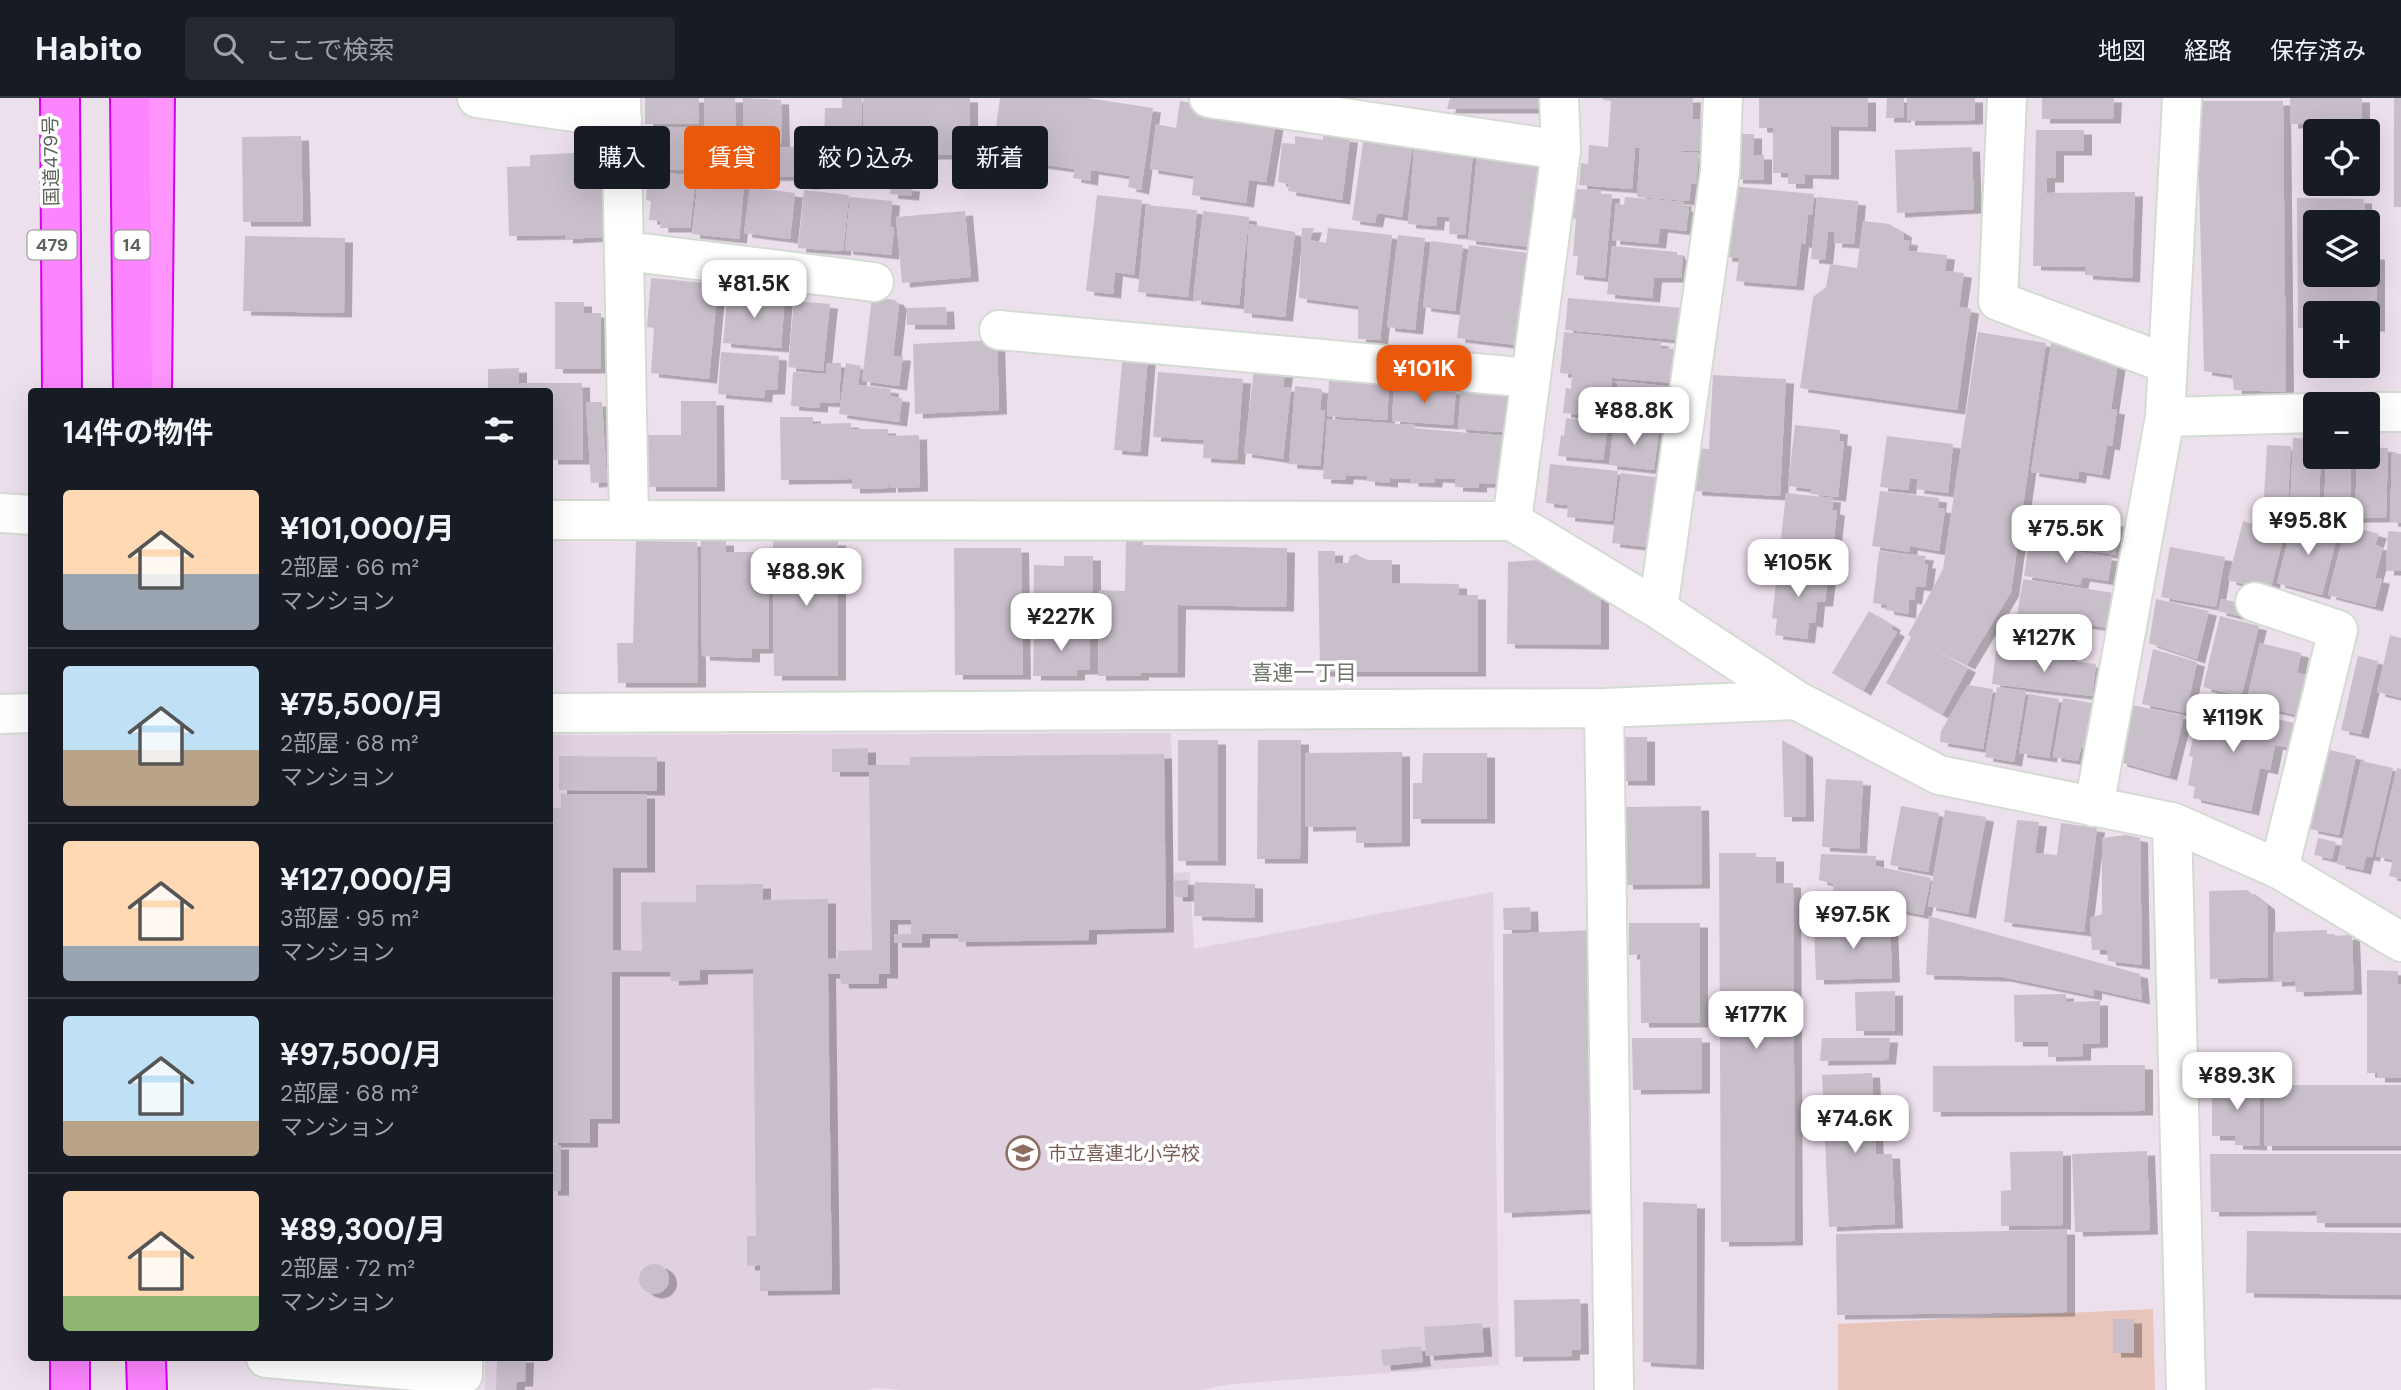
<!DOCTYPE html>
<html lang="ja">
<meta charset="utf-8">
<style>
:root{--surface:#171b24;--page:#242831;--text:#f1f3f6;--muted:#9ea1a6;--line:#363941;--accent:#ea580c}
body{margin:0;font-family:"DM Sans","Noto Sans JP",sans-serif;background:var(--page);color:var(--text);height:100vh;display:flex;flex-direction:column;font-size:26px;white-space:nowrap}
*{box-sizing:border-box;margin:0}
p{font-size:23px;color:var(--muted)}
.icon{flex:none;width:38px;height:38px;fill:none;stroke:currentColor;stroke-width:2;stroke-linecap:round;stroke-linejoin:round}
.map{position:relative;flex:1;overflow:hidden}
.side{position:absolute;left:28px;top:290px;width:525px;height:973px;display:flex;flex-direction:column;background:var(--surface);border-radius:7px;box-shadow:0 7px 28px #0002}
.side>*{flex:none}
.hud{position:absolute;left:574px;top:28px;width:665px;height:63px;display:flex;gap:14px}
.tools{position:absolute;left:2303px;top:21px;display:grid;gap:14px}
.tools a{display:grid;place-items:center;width:77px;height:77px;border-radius:7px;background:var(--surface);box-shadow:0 7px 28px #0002;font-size:35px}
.price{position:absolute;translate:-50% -60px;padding:0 16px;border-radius:14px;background:#fff;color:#222;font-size:23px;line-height:46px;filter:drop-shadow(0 2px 4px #0008)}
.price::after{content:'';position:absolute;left:50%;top:42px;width:21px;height:16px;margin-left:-10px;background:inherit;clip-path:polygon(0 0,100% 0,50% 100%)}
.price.active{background:var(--accent);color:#fff}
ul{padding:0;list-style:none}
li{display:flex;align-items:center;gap:21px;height:175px;padding:0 35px}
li+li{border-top:2px solid var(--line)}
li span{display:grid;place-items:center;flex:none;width:196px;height:140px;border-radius:7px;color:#555}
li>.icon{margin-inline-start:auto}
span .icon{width:84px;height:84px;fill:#fffc;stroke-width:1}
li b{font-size:30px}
h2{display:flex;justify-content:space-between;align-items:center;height:84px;padding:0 35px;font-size:30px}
.pill{padding:0 24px;border-radius:7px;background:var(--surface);box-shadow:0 7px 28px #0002;font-size:24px;line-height:63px}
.pill.active{background:var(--accent);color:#fff}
header{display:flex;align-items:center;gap:42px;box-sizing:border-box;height:98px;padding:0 35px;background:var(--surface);border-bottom:2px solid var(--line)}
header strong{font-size:33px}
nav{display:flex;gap:38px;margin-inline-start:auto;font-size:24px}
.search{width:490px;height:63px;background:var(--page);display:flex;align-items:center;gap:18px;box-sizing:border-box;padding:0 24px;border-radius:7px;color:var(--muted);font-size:26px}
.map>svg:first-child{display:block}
.education{fill:#e0d1e0}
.green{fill:#e8c4ba}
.building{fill:#c9bfcb;filter:url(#shadow)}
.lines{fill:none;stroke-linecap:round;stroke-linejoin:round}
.minor-casing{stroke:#d4dbd3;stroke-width:42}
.trunk-casing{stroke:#d900ed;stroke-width:42}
.motorway-casing{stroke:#d900ed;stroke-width:42}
.minor{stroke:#fff;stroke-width:38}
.trunk{stroke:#fe94fc;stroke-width:38}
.motorway{stroke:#fc85ff;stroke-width:38}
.labels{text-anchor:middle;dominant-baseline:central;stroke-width:7;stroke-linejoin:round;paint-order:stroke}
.shield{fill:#fff;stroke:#8c918b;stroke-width:2}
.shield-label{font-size:18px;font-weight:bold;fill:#5b6259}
.street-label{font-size:19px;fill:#5b6259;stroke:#fff}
.education-label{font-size:19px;fill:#785e54;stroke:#fff;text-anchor:start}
.neighbourhood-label{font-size:21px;fill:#6d746a;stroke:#fff}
</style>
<header>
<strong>Habito</strong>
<div class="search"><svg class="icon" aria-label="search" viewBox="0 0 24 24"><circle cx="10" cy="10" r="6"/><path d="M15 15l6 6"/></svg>ここで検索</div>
<nav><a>地図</a><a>経路</a><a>保存済み</a></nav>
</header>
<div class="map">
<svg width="2401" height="1292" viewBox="0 0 2401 1292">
<defs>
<filter id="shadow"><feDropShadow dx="8" dy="4.5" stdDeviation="0" flood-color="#0004"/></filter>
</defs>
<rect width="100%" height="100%" fill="#ede0ed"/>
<path class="education" d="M1171 635 1174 775 1190 774 1194 851 1493 794 1499 1267 1232 1286 1199 1292H901L877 1290 864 1292H485V1260H550V637Z"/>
<path class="green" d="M2153 1211 2155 1292H1838V1226Z"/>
<path class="building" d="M645 0H699V26H645Z
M704 0H735L736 75H704Z
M743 0 781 2 782 45 743 46Z
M842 0H862L861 46 824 45 825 10H842Z
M863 0H970V57H889V76H863Z
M1000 0H1087L1153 10 1141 92 1128 89 1130 78 1091 72 1090 83 1073 80 1075 71 1031 65 1029 76 1009 72 1012 53 993 50Z
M1450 0H1541L1540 11H1447Z
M1603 0H1693L1692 21 1704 22 1702 53 1650 52 1699 55 1696 86H1691L1689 103 1637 99 1640 50H1635L1632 91 1579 87 1581 65 1588 66 1589 47 1608 49 1611 3 1603 2Z
M1759 0H1868V29L1831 28V77L1805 76V86H1788V75H1773V30H1759Z
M1887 0H1904L1903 20H1886Z
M1907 0H1975V22L1907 23Z
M2042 0H2114L2113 21H2042Z
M2290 0H2362V26H2290Z
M2394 0H2401V109H2394Z
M1180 3 1277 18 1266 84 1249 82 1246 105 1192 97 1194 78 1150 71 1156 26 1176 30Z
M2197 3H2283L2286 294 2234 292 2232 277 2204 273Z
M697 29 698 72H653V30Z
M2036 32H2084V53H2056V80H2047V95L2135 94 2132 180 2085 177V169L2033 168Z
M1736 36H1754V57H1764V82L1735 81Z
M1323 37 1350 40 1342 102 1288 93 1289 86 1278 84 1282 45 1295 46V38L1323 42Z
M301 38 303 124H243L242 39Z
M1364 38 1413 45 1402 119 1377 115 1375 125 1352 122Z
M1415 39 1474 45 1465 137 1449 136 1450 119H1437L1436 128 1408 126Z
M800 49V78L744 79V50Z
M1478 49 1543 68 1540 150 1468 142Z
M1972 49 1974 111 1897 115 1895 52Z
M859 50V85L804 87V60H817V51Z
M574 55V61H603L605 139 565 141V137L509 138 507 69 530 68V57Z
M649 73 696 78 690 130H660L661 123 649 122 651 103 646 102Z
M698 82 744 87 739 141 692 136Z
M891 87 912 89 911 98 890 96Z
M1731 88 1814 96 1812 117 1808 116 1805 146 1801 145 1796 188 1736 183 1739 160 1724 159Z
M750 89 795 95 790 141 744 135Z
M1575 91 1601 92V96H1612L1605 180 1576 177 1578 158H1573L1576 121 1572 120Z
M804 92 849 97 843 153 798 150Z
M1097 97 1142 102 1134 177 1115 174 1113 196 1086 193Z
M850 99 892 103 890 129 894 130 891 157 845 152Z
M1625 99 1684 104 1683 109 1689 110 1686 133 1660 130 1658 146 1612 142 1616 105 1624 107Z
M1817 99 1858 103 1854 146 1834 145 1835 134H1828L1825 162 1811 161Z
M2297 100 2364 101 2365 124H2315V177H2368V157H2377V229H2368V215H2315V230H2298Z
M1146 107 1197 112 1188 199 1138 194Z
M965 113 971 179 902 185 896 119Z
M1203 113 1249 119 1239 207 1193 202Z
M1863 123 1889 126 1904 135 1903 142 1910 143 1908 153 1947 157 1945 173 1964 175 1959 209 1971 211 1957 312 1800 290 1813 199 1826 189 1830 166 1857 170Z
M1249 126 1295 134 1285 219 1244 215Z
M1302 130H1314L1310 142 1326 145 1328 130 1392 137 1380 242 1358 241V208L1299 200Z
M1398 137 1425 140 1415 232 1387 229Z
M245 138 345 140 344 215 243 213Z
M1431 143 1463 147 1455 213 1423 209Z
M1469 147 1535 156 1524 248 1457 240Z
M1612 148 1677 154V157H1683L1681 180H1654L1652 200 1607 196Z
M651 180 718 186 709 281 651 275 654 230 647 229Z
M728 193 785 198 781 250 723 245Z
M872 199 895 202 899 207 893 258H903L899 288 862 283Z
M1568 200 1683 210 1680 242 1565 232Z
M794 203 830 206 823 273 788 269Z
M555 204H584V215H601V271H555Z
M946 209 947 227H907V210Z
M2054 227 2119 258 2111 311 2117 312 2112 348 2107 347 2102 377 2079 373 2078 381 2031 374Z
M1564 234 1661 244 1660 250 1677 251 1674 285 1603 279 1612 281 1608 319 1563 315 1566 290 1571 291 1572 276 1560 275Z
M1978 234 2046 245 2011 494 1967 567 1917 543 1968 570 1942 617 1886 585 1911 539 1908 537 1943 471Z
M997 242 999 312 915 316 913 246Z
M721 254 779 258 777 292H765L764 300 718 296Z
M1123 255 1148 258 1140 354 1114 352Z
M827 265H841L839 305 820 304V310L791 308 793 274 826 276Z
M846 265 861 268 858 287 891 291 890 298 902 300 899 324 839 316Z
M519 270V285H582L583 362H550V294H488V271Z
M1254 272 1285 275 1283 289 1291 290 1283 361 1244 355Z
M1158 274 1243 281 1237 362 1203 360 1204 342 1153 339Z
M1713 277 1786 281 1780 398 1694 393 1696 350 1709 351Z
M1329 283 1389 287 1387 322 1327 318Z
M1618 283 1664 288 1659 327 1614 322Z
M1295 288 1322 291 1320 312 1325 313 1320 368 1289 366Z
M1394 288 1456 292 1453 327 1392 323Z
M1461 292 1510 296 1517 335 1458 331Z
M681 303H716L717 389H648L647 337H681Z
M586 304H602L607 384 591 385Z
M780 319H813V326L851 325V331H888V338L919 337 920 389 890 390 889 364 888 390 852 391V381L781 382Z
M1566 320 1608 325 1603 362 1558 358 1561 337 1564 338Z
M1327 321 1415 327 1414 330 1503 338 1499 386 1479 385V390L1455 389V381L1435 380 1434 385 1410 384 1411 381 1390 380V385L1367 383V378L1346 377 1345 382 1323 381Z
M1614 326 1659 331 1654 372 1609 367Z
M1795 327 1840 332 1839 343 1844 344 1838 399 1811 396V391L1788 388Z
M1887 338 1953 346 1948 395 1916 391 1918 381 1910 380 1908 392 1880 389Z
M2293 340 2315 341V359H2321L2318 419 2290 417Z
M2267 347 2291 348 2287 418 2263 416Z
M2368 349 2388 350 2386 420H2355L2357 359H2368Z
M2392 355 2401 356V425L2390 424Z
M2326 359H2351L2350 413 2324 412Z
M1550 366 1618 373 1612 423 1567 419 1568 407 1546 405Z
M1621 375 1664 380 1656 450 1612 445Z
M1880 393 1939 400 1938 410 1945 411 1939 453 1910 448 1909 454 1872 448Z
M1786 395 1833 400 1832 412 1837 413 1831 468 1794 464 1795 459 1779 458Z
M2035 412 2120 425 2115 457 2029 443Z
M2268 421 2287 425 2270 493 2228 482 2243 423 2266 430Z
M2293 423 2318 430 2319 426 2339 431 2322 497 2277 485Z
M2346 427 2379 436 2375 447 2383 450 2375 480 2382 481 2375 509 2328 497Z
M2388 433 2401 434V473H2386Z
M636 443 697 444 698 585H618L617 545H633Z
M701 443H726V454H769V551H752V560L702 558Z
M773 443H838V578H774Z
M1126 443H1143V447L1287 450 1286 509 1178 507 1177 575H1141V578H1098L1099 492 1125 493Z
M2029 446 2112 459 2108 483 2082 479 2080 487 2024 478Z
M2170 449 2225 459 2216 509 2161 499Z
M954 450H1021L1023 577H955Z
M1318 453H1335V465H1348L1350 458 1356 456 1367 462H1392V485L1459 486V497H1478V574H1320Z
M1879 453 1926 458 1924 466H1928L1925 489 1916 488 1914 502 1909 501 1908 516 1886 512V507L1873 505Z
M1064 458H1093V527L1033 526 1034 467 1064 468Z
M1538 462 1601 497V547L1507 546 1508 464Z
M1778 466 1829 472 1825 504H1817L1815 525 1809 524 1807 541 1775 537 1777 521 1772 520Z
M2023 481 2114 495 2109 530 2055 522 2073 526 2068 560 2002 550 2007 515 2017 517Z
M2156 501 2209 513 2197 561 2149 545Z
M2221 501 2241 505 2238 518 2218 513Z
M1869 513 1893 528 1891 531 1897 534 1863 593 1832 575Z
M2220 518 2259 528 2241 599 2203 589Z
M1034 532 1090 533V572H1077V578H1033Z
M2390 537 2401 540V600L2377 594Z
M2260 545 2301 555 2297 575 2306 577 2296 617 2246 605Z
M2153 551 2197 564 2186 615 2142 606Z
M1996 553 2096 566 2092 598 1992 586Z
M2358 558 2378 563 2361 636 2341 632Z
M1968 587 1993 591 1983 651 1940 644 1941 633Z
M1997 589 2026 593 2014 664 1985 659Z
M2029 596 2059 601 2049 660 2019 655Z
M2063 600 2098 606 2088 651 2081 650 2078 663 2053 659Z
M2201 605 2295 625 2289 650 2275 647 2270 672 2260 670 2251 713 2193 700 2195 689 2188 687 2193 659 2189 658Z
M2128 606 2184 618 2169 678 2119 664Z
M1620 639H1647V683H1620Z
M1178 642H1218V763H1178Z
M1258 642H1301L1300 761H1257Z
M1782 642 1805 655 1806 719H1784Z
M868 650V667H910V659L1164 656 1166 830 1089 832V842L958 844V836H922V845H894V836H911V822H890V876H879V886H841L840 876H828L832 1192 760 1193V1167L747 1168V1138H756L753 871 700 872V882L671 883 670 874H612V1021H590V1045H550V710H561V696H647V770H613V852L642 853 641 804H696V787L763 786V802L828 801V861L838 860V853L872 852 869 674H832V651Z
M2326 651 2356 658 2339 737 2310 731Z
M1402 654V744L1356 745V728L1305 729V655Z
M1423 655H1487V721H1413V685H1422Z
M559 658 657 659V693L559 692Z
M2361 663 2393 670 2372 759 2366 758 2363 772 2337 766Z
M2397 670 2401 671V781L2389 778 2393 762 2376 758Z
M1826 681 1863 683 1859 751 1822 749Z
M1701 708 1702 786 1625 787 1624 709Z
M1901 708 1939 715 1928 774 1890 767Z
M1945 712 1986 719 1968 816 1928 808Z
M2017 722 2039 724 2035 755 2057 757 2061 725 2097 730 2084 834 2004 824Z
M2126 737 2140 740 2142 867 2108 863 2107 852H2092L2090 820 2102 816V740Z
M2318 740 2336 744 2332 761 2314 757Z
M1719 755H1756V759H1776V785H1793L1795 1143 1721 1144Z
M1821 756 1876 758V768L1931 780 1923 817 1832 798 1834 786 1819 782Z
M1188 782V799H1175L1174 783Z
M1195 784 1255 786V820L1194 818Z
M2247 792 2267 807 2268 879 2210 881 2209 793Z
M1530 809 1531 832H1504L1503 810Z
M1929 818 2140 876 2142 902 2094 891V898L2002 879 1926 877Z
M1890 824 1892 880 1816 882 1814 826Z
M1629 825H1700V925H1641L1640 856 1629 857Z
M1592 832 1593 1111 1504 1115 1503 836Z
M2327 832V838L2352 837 2354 892 2296 894 2295 883 2274 884 2273 834Z
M2367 872 2398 873V886H2401V980H2377V975H2367Z
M1895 893V933H1856L1855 894Z
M2066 896V904L2100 903V945L2083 946V958L2048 959V944H2015L2014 897Z
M1632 940H1702V991L1633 992Z
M1822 940H1890L1888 962 1820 963Z
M2145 967V1013L1933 1014V968Z
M1872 975 1876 1056H1892L1895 1126 1829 1129 1822 977Z
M2212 984 2260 985 2259 1048 2235 1047V1038H2212Z
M2264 987H2401V1048H2264Z
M550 1047H561V1093H550Z
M2063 1053V1127L2001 1128V1093L2011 1092 2010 1054Z
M2147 1053 2150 1132 2075 1134 2072 1056Z
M2210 1056H2401V1125H2317L2316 1113 2211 1114Z
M1643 1104 1697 1106 1696 1267 1643 1264Z
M2067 1132V1214L1837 1217 1836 1136Z
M2247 1133 2401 1135V1197L2246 1195Z
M639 1181a15 15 0 1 1 30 0a15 15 0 1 1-30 0Z
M1580 1201 1581 1252H1572V1258L1515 1259 1514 1202Z
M2113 1221H2134V1255H2113Z
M1482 1225 1484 1254 1426 1258 1424 1229Z
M1421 1248 1423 1264 1383 1268 1381 1252Z
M497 1260H526L525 1284H517L516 1292H496Z"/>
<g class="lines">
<defs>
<path id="minor" d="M477 0 622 21
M621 0 629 422
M1209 0 1561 52
M2007 0 1998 203 2168 266
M626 153 874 184
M999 232 1531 280
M2368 314H2401
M2165 319 2315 315
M0 415 32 417
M550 422 1512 423 1658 511 1796 602 1939 677 2172 724 2279 771 2401 844
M1512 423 1561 52 1559 0
M2255 504 2338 532 2279 771
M1658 511 1720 74 1723 0
M1604 610 1614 1292
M550 615 1604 610 1796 602
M0 616 32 615
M2094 709 2165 319 2182 2
M2172 724 2186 1292
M266 1260 463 1277V1260"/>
<path id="trunk" d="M152 294 155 0"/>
<path id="motorway" d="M60 0 62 294
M130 0 133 294
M70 1260V1292
M146 1260 147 1292"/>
</defs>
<use href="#minor" class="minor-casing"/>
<use href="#trunk" class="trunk-casing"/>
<use href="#motorway" class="motorway-casing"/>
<use href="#minor" class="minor"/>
<use href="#trunk" class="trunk"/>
<use href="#motorway" class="motorway"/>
</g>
<defs>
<symbol id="school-ring" viewBox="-11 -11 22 22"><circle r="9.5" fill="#fff" stroke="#8d6e63" stroke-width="1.5"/><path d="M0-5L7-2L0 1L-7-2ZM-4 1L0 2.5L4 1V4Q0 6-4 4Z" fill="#8d6e63"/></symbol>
</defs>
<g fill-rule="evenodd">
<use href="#school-ring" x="1004" y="1036" width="38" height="38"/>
</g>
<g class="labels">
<g class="shield">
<rect x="27.5" y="132.5" width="49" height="29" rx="5"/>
<rect x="114.5" y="132.5" width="35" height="29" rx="5"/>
</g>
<g class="shield-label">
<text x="52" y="147">479</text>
<text x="132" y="147">14</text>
</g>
<g class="street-label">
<text transform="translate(51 63) rotate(-91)">国道479号</text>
</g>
<g class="education-label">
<text x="1048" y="1055">市立喜連北小学校</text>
</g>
<g class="neighbourhood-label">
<text x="1304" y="575">喜連一丁目</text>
</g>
</g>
</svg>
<div class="tools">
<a><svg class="icon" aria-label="locate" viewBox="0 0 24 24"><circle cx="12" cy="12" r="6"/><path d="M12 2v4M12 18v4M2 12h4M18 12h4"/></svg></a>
<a><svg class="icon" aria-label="layers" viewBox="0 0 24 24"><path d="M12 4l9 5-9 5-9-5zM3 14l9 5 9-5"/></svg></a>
<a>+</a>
<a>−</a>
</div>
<b class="price" style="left:754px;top:222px">¥81.5K</b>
<b class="price active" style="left:1424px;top:307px">¥101K</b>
<b class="price" style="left:1634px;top:349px">¥88.8K</b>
<b class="price" style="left:2308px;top:459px">¥95.8K</b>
<b class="price" style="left:2066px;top:467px">¥75.5K</b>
<b class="price" style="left:1798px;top:501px">¥105K</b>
<b class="price" style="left:806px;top:510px">¥88.9K</b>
<b class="price" style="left:1061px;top:555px">¥227K</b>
<b class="price" style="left:2044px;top:576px">¥127K</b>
<b class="price" style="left:2233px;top:656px">¥119K</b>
<b class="price" style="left:1853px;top:853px">¥97.5K</b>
<b class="price" style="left:1756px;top:953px">¥177K</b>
<b class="price" style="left:2237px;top:1014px">¥89.3K</b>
<b class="price" style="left:1855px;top:1057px">¥74.6K</b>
<div class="hud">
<a class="pill">購入</a>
<a class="pill active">賃貸</a>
<a class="pill">絞り込み</a>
<a class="pill">新着</a>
</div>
<section class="side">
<h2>14件の物件<svg class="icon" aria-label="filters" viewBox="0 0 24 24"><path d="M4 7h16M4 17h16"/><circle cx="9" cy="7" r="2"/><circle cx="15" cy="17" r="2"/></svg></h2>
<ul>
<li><span style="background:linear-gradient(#ffd9b3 60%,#9aa5b1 0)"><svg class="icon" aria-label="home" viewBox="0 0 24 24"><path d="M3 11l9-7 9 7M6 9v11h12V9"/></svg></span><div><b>¥101,000/月</b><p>2部屋 · 66 m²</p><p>マンション</p></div></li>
<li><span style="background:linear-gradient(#bfe0f5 60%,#b9a48a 0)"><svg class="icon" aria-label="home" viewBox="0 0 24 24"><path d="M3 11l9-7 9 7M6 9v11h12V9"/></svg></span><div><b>¥75,500/月</b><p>2部屋 · 68 m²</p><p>マンション</p></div></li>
<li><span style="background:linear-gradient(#ffd9b3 75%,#9aa5b1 0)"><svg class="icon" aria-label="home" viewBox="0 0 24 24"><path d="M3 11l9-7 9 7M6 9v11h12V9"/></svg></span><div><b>¥127,000/月</b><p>3部屋 · 95 m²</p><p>マンション</p></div></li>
<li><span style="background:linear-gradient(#bfe0f5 75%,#b9a48a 0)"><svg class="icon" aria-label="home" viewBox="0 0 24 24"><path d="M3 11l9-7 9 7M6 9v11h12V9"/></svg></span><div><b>¥97,500/月</b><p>2部屋 · 68 m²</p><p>マンション</p></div></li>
<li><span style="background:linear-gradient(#ffd9b3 75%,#8fb573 0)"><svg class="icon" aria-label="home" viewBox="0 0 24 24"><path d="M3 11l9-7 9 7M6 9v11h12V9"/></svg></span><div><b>¥89,300/月</b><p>2部屋 · 72 m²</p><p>マンション</p></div></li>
</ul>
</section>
</div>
